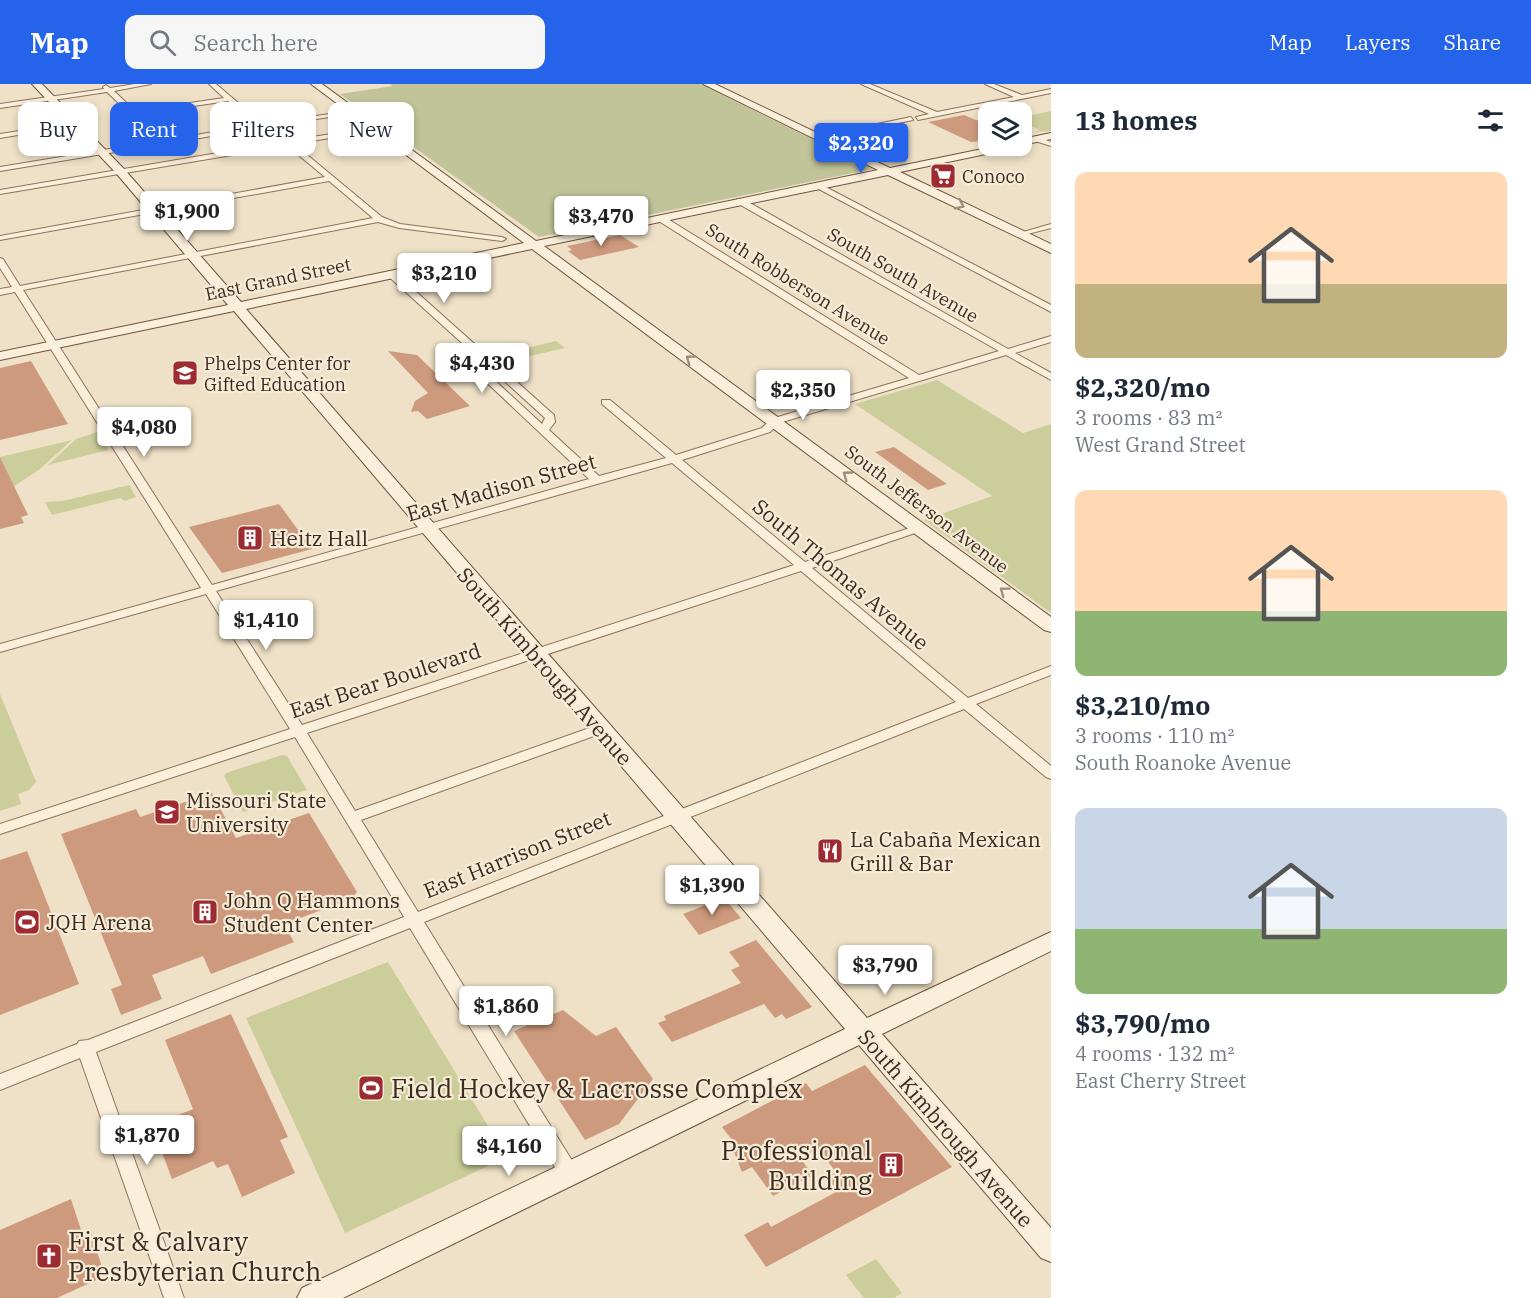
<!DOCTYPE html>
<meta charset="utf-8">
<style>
:root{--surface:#fff;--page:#f6f6f7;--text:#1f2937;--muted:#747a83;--accent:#2563eb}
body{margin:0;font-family:"IBM Plex Serif",serif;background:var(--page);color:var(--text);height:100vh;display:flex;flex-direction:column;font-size:22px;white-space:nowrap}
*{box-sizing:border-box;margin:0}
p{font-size:20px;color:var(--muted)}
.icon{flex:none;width:33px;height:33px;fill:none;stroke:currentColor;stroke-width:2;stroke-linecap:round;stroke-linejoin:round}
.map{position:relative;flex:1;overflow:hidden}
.panel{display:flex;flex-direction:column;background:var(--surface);width:480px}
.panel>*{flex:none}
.top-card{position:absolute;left:18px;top:18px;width:570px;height:54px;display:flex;gap:12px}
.buttons{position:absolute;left:978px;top:18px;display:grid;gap:12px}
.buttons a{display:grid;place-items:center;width:54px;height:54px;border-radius:12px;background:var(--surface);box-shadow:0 3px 9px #0003;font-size:30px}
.price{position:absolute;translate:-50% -51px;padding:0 14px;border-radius:6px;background:#fff;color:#222;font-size:20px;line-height:39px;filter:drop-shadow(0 2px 3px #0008)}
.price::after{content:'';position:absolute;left:50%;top:36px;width:18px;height:14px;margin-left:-9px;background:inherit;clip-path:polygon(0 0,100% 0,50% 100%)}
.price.current{background:var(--accent);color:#fff}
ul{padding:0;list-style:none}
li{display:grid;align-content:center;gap:12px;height:318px;padding:0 24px}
li span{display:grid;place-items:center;height:186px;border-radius:12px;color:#555}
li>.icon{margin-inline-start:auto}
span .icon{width:108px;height:108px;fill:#fffc;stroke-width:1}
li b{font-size:26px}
h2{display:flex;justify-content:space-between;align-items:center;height:72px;padding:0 24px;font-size:26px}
.pill{padding:0 21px;border-radius:12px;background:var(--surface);box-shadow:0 3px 9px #0003;font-size:21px;line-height:54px}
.pill.current{background:var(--accent);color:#fff}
header{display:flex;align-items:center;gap:36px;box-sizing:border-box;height:84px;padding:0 30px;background:var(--accent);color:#fff}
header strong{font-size:28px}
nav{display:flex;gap:33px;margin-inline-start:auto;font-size:21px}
.search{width:420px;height:54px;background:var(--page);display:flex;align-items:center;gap:15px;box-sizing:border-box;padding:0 21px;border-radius:12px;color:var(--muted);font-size:22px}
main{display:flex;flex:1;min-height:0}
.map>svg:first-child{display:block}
.green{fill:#cbce9a}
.cemetery{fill:#c1c399}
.building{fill:#ce9a7d}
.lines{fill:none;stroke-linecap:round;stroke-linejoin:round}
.street-casing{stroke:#8c725c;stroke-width:2}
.secondary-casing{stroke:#6e533f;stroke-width:2}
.street{fill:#faefdb;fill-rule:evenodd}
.secondary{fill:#faefdb;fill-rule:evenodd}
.oneway{stroke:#9b8e7e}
.labels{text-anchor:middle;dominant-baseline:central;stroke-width:4.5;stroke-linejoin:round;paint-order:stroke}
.far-poi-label{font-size:18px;fill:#3c2c20;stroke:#f6ebd7;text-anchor:start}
.far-street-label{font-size:18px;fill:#3c2c20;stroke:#f6ebd7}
.street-label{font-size:21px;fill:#3c2c20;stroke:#f6ebd7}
.poi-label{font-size:21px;fill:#3c2c20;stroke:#f6ebd7;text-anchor:start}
.near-poi-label{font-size:26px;fill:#3c2c20;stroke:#f6ebd7;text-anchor:start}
</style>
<header>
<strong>Map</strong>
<div class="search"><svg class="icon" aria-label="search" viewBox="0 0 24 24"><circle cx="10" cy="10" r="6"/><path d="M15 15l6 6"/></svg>Search here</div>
<nav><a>Map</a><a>Layers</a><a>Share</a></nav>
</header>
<main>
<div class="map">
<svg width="1051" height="1214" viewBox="0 0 1051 1214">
<rect width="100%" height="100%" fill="#efe1c7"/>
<path class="green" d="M1051 27V47L1033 48 1040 46 1022 38V33Z
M556 257 565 264 508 277 501 270Z
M937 296 1023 349 1051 340V529L924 436 992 412 855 320Z
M97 348 108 366 48 381 76 355Z
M72 356 40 385 13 403 0 373Z
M129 401 136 413 125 417 120 414 52 431 45 418 63 417Z
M0 610 36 698 29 706 18 710 21 720 0 727Z
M282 671 287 672 307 706 243 728 224 692 226 689Z
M388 878 507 1073 345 1149 246 934Z
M876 1175 902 1209 894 1214H864L846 1191Z"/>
<path class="cemetery" d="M390 0H700L873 85 539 153 340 10 393 2Z"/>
<path class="building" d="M964 31 988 41V56L971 58 928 38Z
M620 151 639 163 580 176 568 167 572 166 567 162Z
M388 267 417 271 470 322 427 335 418 327 411 328 415 317 428 309Z
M31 277 68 340 0 356V284Z
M894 363 947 400 928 406 875 368Z
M0 373 28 431 21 433 24 439 0 445Z
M279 420 312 465 222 489 189 443Z
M212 709 236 754 309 729 357 808 351 815 284 840 294 858 211 890 203 872 152 891 162 915 121 931 111 905 122 901 61 750 136 725 140 733Z
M27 767 79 900 0 931V776Z
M724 814 741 834 699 851 683 830Z
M756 856 812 923 786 935 782 930 775 934 764 920 672 958 658 939 666 936 664 932 741 899 731 886 740 882 729 868Z
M563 926 596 952 616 943 653 995 619 1040 585 1056 514 947Z
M231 930 288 1053 280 1056 295 1089 242 1113 228 1080 217 1084 213 1077 172 1095 152 1042 193 1025 165 956Z
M865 981 952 1083 766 1183 744 1151 768 1138 771 1143 838 1107 827 1093 836 1088 818 1065 800 1074 813 1091 773 1112 752 1083 742 1088 734 1068 739 1065 722 1043 806 999 812 1007Z
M71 1115 83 1152 91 1149 105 1192 57 1214H0V1146Z"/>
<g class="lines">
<defs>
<path id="street" d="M135 0H151L114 7 135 27 224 14 209 0H216L263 40 356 26 354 29 267 43 285 57 379 43 377 46 294 60 382 133 400 140 502 153 506 155 502 157 399 144 378 138 23 206 212 501 589 395 467 280 465 278 473 269 388 192V188H394L554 331 555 338 549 346 599 392 666 374 602 320V316H610L676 371 762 344 771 335 909 294 657 136V132H663L919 291 999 267 737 119V115H743L1008 265 1051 252V258L1015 269 1051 289V296L1006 271 779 339 770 348 682 376 805 478 916 442H924L926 444 924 446 812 484 968 614 1051 582V591L976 620 1051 682V695L1046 693 964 625 424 838 576 1083 579 1089 576 1095 569 1097 562 1095 410 844 96 968 184 1214H164L80 974 0 1006V990L77 960 79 957 88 956 404 833 295 653 0 750V740L290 645 206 510 0 568V560L201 504 15 208 0 211V205L12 203 0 184V174L3 175 20 202 373 134 329 97 0 156V152L325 93 290 64 285 62 0 110V106L277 59 260 44 0 87V83L158 57 107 8 0 24V20L104 5 103 3 106 1 110 4ZM228 17 256 41 165 56 138 30ZM479 274 545 334 542 340 475 278ZM672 379 794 481 302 641 216 507ZM801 487 956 618 418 828 361 736 605 648 607 645 605 642H595L355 727 307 649Z
M861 0H870L937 28 1014 13 985 0H994L1022 11 1051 5V9L918 36 916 33 929 30Z
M911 33 913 36 818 55 814 53Z
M76 38 78 41 0 54V50Z
M1038 53 1051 58V62L1035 57 1034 55Z
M818 99 1051 221V228L815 103V99Z
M1051 140V144L1020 152 1016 150Z"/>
<path id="secondary" d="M32 0H42L124 85 241 218 524 159 311 0H322L536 157 878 86 703 0H715L890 84 997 62H1015L1010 65 900 88 1051 160V169L888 91 544 162 1051 533V548L1044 546 532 165 246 225 867 934 1051 848V867L882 950 1051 1144V1178L1041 1174 859 961 343 1214H297L302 1204 845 945 234 227 0 276V268L228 221 116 89Z
M1051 49V55L1022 61V55Z"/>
</defs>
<use href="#street" class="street-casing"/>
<use href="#secondary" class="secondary-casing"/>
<use href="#street" class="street"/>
<use href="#secondary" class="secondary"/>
</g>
<defs><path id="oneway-chevron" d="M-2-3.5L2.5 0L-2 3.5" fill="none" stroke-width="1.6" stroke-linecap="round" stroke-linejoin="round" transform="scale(1.5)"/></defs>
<g class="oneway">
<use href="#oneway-chevron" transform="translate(960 121) rotate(26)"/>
<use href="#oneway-chevron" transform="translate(690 275) rotate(-144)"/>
<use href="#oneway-chevron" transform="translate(847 391) rotate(-144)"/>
<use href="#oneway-chevron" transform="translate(1004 507) rotate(-143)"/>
</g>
<defs>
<symbol id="supermarket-square" viewBox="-11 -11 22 22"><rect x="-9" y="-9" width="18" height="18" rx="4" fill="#9c2b32" stroke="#f6ebd7"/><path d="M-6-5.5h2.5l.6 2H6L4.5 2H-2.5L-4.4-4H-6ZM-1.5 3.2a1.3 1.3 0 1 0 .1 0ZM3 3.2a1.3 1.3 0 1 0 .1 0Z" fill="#fff"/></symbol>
<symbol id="school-square" viewBox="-11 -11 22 22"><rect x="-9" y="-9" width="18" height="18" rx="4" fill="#9c2b32" stroke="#f6ebd7"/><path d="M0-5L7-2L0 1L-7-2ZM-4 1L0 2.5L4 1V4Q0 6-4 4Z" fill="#fff"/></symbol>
<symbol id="building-square" viewBox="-11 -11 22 22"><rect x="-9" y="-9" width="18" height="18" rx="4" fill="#9c2b32" stroke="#f6ebd7"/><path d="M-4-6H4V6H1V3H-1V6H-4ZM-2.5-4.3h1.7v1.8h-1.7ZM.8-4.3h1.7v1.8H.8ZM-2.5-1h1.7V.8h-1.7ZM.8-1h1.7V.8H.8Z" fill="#fff"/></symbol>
<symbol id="university-square" viewBox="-11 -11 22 22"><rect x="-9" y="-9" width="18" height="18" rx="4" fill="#9c2b32" stroke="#f6ebd7"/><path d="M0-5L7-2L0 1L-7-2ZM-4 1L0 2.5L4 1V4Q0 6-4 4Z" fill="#fff"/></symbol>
<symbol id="restaurant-square" viewBox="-11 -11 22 22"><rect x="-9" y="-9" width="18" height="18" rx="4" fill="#9c2b32" stroke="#f6ebd7"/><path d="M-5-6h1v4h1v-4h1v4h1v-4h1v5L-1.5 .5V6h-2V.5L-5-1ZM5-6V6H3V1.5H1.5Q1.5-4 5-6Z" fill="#fff"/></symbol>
<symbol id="stadium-square" viewBox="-11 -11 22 22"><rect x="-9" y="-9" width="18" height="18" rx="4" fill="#9c2b32" stroke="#f6ebd7"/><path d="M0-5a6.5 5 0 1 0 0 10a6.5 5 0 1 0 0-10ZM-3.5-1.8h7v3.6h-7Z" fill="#fff"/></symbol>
<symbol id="church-square" viewBox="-11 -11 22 22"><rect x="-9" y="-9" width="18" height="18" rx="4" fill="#9c2b32" stroke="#f6ebd7"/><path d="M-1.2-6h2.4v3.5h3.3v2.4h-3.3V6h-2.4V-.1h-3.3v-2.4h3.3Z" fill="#fff"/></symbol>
</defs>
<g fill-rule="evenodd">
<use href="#supermarket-square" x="928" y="77" width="30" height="30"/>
<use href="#school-square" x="170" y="274" width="30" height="30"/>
<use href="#building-square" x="235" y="439" width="30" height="30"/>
<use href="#university-square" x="152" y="713" width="30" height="30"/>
<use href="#restaurant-square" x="815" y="752" width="30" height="30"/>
<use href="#building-square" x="190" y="813" width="30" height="30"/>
<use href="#stadium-square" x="12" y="823" width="30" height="30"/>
<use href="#stadium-square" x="356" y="989" width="30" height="30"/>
<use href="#building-square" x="876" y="1066" width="30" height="30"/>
<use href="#church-square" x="34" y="1157" width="30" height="30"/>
</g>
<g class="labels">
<g class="far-poi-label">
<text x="962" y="92">Conoco</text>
<text x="204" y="279">Phelps Center for<tspan x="204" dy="21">Gifted Education</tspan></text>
</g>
<g class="far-street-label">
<text transform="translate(903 191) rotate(30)">South South Avenue</text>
<text transform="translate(278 195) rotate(-12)">East Grand Street</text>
<text transform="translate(798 200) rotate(32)">South Robberson Avenue</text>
<text transform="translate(927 425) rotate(37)">South Jefferson Avenue</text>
</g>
<g class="street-label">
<text transform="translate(501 403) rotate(-16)">East Madison Street</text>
<text transform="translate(841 490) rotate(40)">South Thomas Avenue</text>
<text transform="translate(545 582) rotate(49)">South Kimbrough Avenue</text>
<text transform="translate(385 596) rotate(-18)">East Bear Boulevard</text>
<text transform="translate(517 770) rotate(-22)">East Harrison Street</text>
<text transform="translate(946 1044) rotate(49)">South Kimbrough Avenue</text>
</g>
<g class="poi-label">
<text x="270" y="454">Heitz Hall</text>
<text x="186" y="716">Missouri State<tspan x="186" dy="24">University</tspan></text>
<text x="850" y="755">La Cabaña Mexican<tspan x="850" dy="24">Grill &amp; Bar</tspan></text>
<text x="224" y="816">John Q Hammons<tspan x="224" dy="24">Student Center</tspan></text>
<text x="46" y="838">JQH Arena</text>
</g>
<g class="near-poi-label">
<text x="391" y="1004">Field Hockey &amp; Lacrosse Complex</text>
<text x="872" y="1066" text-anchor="end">Professional<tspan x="872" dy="30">Building</tspan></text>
<text x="68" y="1157">First &amp; Calvary<tspan x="68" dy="30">Presbyterian Church</tspan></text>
</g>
</g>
</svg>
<div class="buttons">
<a><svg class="icon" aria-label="layers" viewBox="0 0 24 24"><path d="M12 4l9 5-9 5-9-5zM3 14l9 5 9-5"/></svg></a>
</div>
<b class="price current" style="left:861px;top:90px">$2,320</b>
<b class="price" style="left:187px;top:158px">$1,900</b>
<b class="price" style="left:601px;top:163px">$3,470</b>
<b class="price" style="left:444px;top:220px">$3,210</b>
<b class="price" style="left:482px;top:310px">$4,430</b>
<b class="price" style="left:803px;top:337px">$2,350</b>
<b class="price" style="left:144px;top:374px">$4,080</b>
<b class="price" style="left:266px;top:567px">$1,410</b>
<b class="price" style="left:712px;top:832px">$1,390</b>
<b class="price" style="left:885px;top:912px">$3,790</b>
<b class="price" style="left:506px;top:953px">$1,860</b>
<b class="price" style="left:147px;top:1082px">$1,870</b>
<b class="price" style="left:509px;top:1093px">$4,160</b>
<div class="top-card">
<a class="pill">Buy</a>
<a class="pill current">Rent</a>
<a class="pill">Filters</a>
<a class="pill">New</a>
</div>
</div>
<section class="panel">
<h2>13 homes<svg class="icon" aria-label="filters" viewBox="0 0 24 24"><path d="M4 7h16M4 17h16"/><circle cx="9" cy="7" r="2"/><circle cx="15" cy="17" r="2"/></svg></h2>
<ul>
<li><span style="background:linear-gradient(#ffd9b3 60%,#c2b280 0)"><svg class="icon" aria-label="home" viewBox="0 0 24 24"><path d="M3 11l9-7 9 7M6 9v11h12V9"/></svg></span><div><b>$2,320/mo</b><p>3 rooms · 83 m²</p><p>West Grand Street</p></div></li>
<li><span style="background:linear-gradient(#ffd9b3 65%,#8fb573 0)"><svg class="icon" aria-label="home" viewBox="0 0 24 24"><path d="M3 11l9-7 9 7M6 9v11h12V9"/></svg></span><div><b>$3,210/mo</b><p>3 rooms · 110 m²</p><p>South Roanoke Avenue</p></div></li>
<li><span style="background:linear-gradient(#c9d6e8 65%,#8fb573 0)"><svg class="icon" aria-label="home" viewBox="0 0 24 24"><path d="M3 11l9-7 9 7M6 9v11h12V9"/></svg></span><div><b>$3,790/mo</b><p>4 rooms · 132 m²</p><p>East Cherry Street</p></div></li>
</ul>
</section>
</main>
